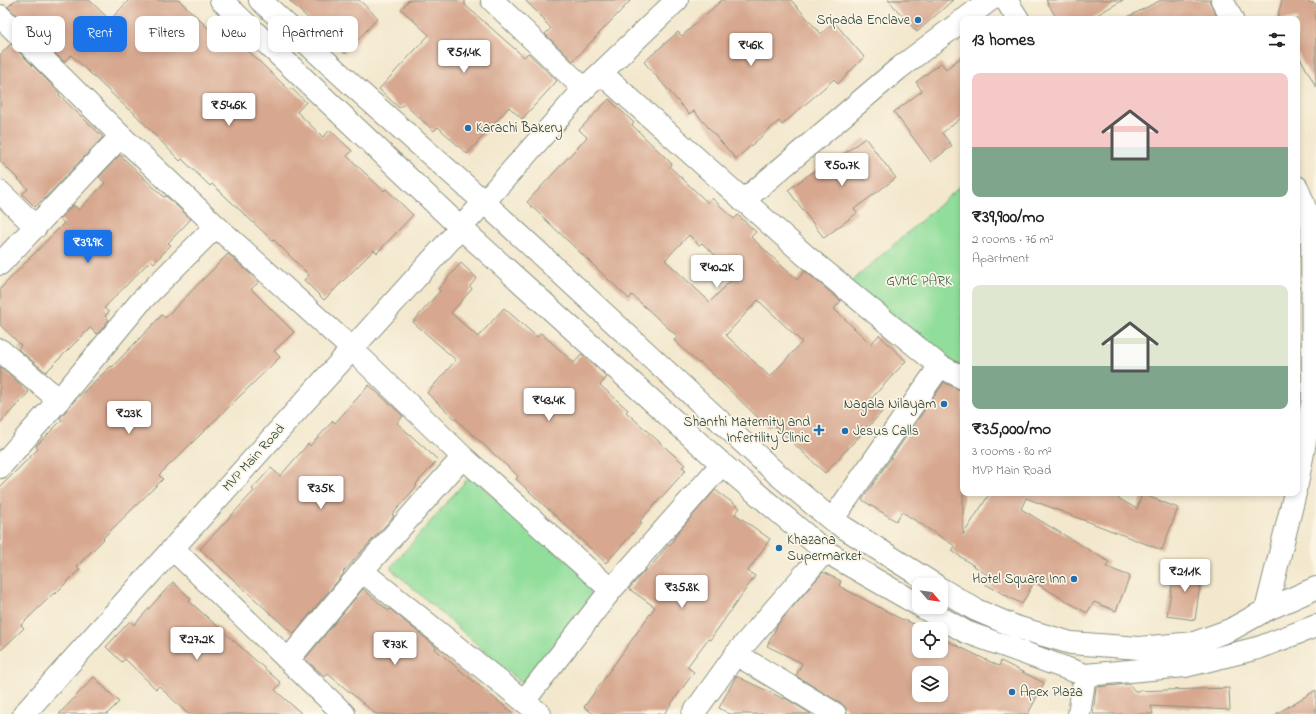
<!DOCTYPE html>
<meta charset="utf-8">
<style>
:root{--surface:#fff;--page:#f6f6f6;--text:#222;--muted:#767676;--accent:#1a73e8}
body{margin:0;font-family:"Indie Flower",sans-serif;background:var(--page);color:var(--text);height:100vh;display:flex;flex-direction:column;font-size:15px;white-space:nowrap}
*{box-sizing:border-box;margin:0}
p{font-size:13px;color:var(--muted)}
.icon{flex:none;width:22px;height:22px;fill:none;stroke:currentColor;stroke-width:2;stroke-linecap:round;stroke-linejoin:round}
.map{position:relative;flex:1;overflow:hidden}
.panel{position:absolute;left:960px;top:16px;width:340px;height:480px;display:flex;flex-direction:column;background:var(--surface);border-radius:8px;box-shadow:0 2px 6px #0003}
.panel>*{flex:none}
.top-card{position:absolute;left:12px;top:16px;width:380px;height:36px;display:flex;gap:8px}
.needle{width:26px;rotate:118deg}
.fabs{position:absolute;left:912px;top:578px;display:grid;gap:8px}
.fabs a{display:grid;place-items:center;width:36px;height:36px;border-radius:8px;background:var(--surface);box-shadow:0 2px 6px #0003;font-size:20px}
.price{position:absolute;translate:-50% -34px;padding:0 9px;border-radius:4px;background:#fff;color:#222;font-size:13px;line-height:26px;filter:drop-shadow(0 1px 2px #0008)}
.price::after{content:'';position:absolute;left:50%;top:24px;width:12px;height:9px;margin-left:-6px;background:inherit;clip-path:polygon(0 0,100% 0,50% 100%)}
.price.selected{background:var(--accent);color:#fff}
ul{padding:0;list-style:none}
li{display:grid;align-content:center;gap:8px;height:212px;padding:0 12px}
li span{display:grid;place-items:center;height:124px;border-radius:8px;color:#555}
li>.icon{margin-inline-start:auto}
span .icon{width:72px;height:72px;fill:#fffc;stroke-width:1}
li b{font-size:17px}
h2{display:flex;justify-content:space-between;align-items:center;height:48px;padding:0 12px;font-size:17px}
.chip{padding:0 14px;border-radius:8px;background:var(--surface);box-shadow:0 2px 6px #0003;font-size:14px;line-height:36px}
.chip.selected{background:var(--accent);color:#fff}
.map>svg:first-child{display:block}
.green{fill:#91de9b;stroke:#588e68}
.building{fill:#d7a78f;fill-rule:evenodd}
.lines{fill:none;stroke-linecap:round;stroke-linejoin:round}
.minor-casing{stroke:#899281;stroke-width:24}
.minor{stroke:#fff;stroke-width:22}
.poi-dot{fill:#1f6fb2;stroke:#fcf5e5;stroke-width:1.5}
.labels{text-anchor:middle;dominant-baseline:central;stroke-width:3.5;stroke-linejoin:round;paint-order:stroke}
.poi-label{font-size:14px;fill:#1f3d34;stroke:#fcf5e5;text-anchor:end}
.park-label{font-size:14px;fill:#365d49;stroke:#fcf5e5}
.street-label{font-size:14px;fill:#1f3d34;stroke:#fcf5e5}
</style>
<div class="map">
<svg width="1316" height="714" viewBox="0 0 1316 714">
<rect width="100%" height="100%" fill="#fcf5e5"/>
<filter id="ink" filterUnits="userSpaceOnUse"><feTurbulence type="fractalNoise" baseFrequency=".025" numOctaves="2"/><feDisplacementMap in="SourceGraphic" scale="8" xChannelSelector="R" yChannelSelector="G"/><feConvolveMatrix kernelMatrix="1 2 1 2 8 2 1 2 1" color-interpolation-filters="sRGB"/></filter>
<filter id="wash" filterUnits="userSpaceOnUse"><feTurbulence type="fractalNoise" baseFrequency=".012" numOctaves="4" result="noise"/><feDisplacementMap in="SourceGraphic" scale="16" xChannelSelector="R" yChannelSelector="G"/><feGaussianBlur stdDeviation="0.9" result="paint"/><feColorMatrix in="noise" values="0 0 0 0 0 0 0 0 0 0 0 0 0 0 0 0 0 1.4 0 .05"/><feComposite in="paint" operator="in"/></filter>
<g filter="url(#wash)">
<rect width="100%" height="100%" fill="#f3e8ce"/>
<path class="green" d="M963 184V370L850 283Z
M470 476 601 591 521 683 390 568Z"/>
<g id="blocks">
<path class="building" d="M15 0H89L110 20 129 0H179L208 28 218 18 243 43 241 44 289 90 291 88 306 102 297 112 323 137 330 130 352 151 347 156 384 191 386 189 413 215 377 253 374 250 324 300 304 280 309 275 274 240 273 241 212 184 210 186 182 159 180 161 130 109 129 110 71 55 64 62 8 7Z
M289 0H359L378 18 345 54Z
M409 0H465V5L524 57 528 53 557 81 522 119 509 107 467 154 438 127 434 131 404 104 399 108 379 89 429 35 401 9Z
M525 0H631L573 61 545 34 551 28 544 21 545 20Z
M722 0H791L821 34 834 22 864 57 838 84 834 79 782 125 779 121 736 159 694 111 689 114 644 62 678 32 682 36Z
M888 0H953L917 32Z
M1046 0H1123L1090 19H1057Z
M1161 0H1209L1218 19H1124Z
M1282 0H1302L1316 4V87L1297 52V19H1277Z
M11 44 47 80 60 94 59 95 103 137 42 201H41L35 207 22 194 28 189 0 161V55Z
M963 56V117L942 133 952 146 931 162 894 112 922 91 916 82 941 63 946 69Z
M609 99 634 123 632 125 672 164 670 167 708 203 712 198 734 219 738 215 756 232 751 237 797 280 805 271 841 301 834 309 871 344 879 335 906 361 870 400 882 412 825 473 773 424 769 428 700 362 699 364 674 340 678 337 632 295 629 299 527 202 587 137 579 130ZM689 235 699 245 702 243 730 269 727 273 733 278 710 302 665 260ZM758 300 802 342 770 377 726 335Z
M865 138 896 178 854 209 857 213 824 238 788 190 821 166 824 169Z
M120 155 164 197 166 196 191 219 168 243 171 245 154 263 151 260 104 308 109 312 105 316 109 320 100 331 97 334 90 328 46 372 18 349 21 345 0 325V289L64 223 60 219 73 205 79 210 105 183 99 177Z
M228 254 259 282 251 289 294 332 274 351 280 357 159 475 163 479 103 538 104 539 77 566 80 569 55 594 54 593 21 625 24 628 0 651V487L38 449 36 446 62 420 60 418 75 400 111 366 112 367 162 315 165 318Z
M461 263 477 278 470 286 472 289 451 313 478 337 504 308 537 337 541 333 574 363 582 354 607 377 600 385 628 410 626 412 685 465 682 467 686 470 640 521 642 523 606 563 516 479 518 476 427 393 456 360 413 322 440 291 438 289Z
M1 367 29 392 0 423V368Z
M944 382 957 389 963 390V535L990 493H1109L1137 509 1142 494 1178 508 1162 550 1026 498 1021 509 1109 562 1106 567 1130 576 1116 611 1094 602 1087 613 1034 582 1022 604 985 584 989 576 952 551 955 546 902 512 896 521 862 500Z
M369 385 403 416 397 423 438 460 416 484 417 486 392 515 394 516 343 572 344 573 293 634 200 549 254 491 252 489 271 468 280 476 308 444 310 446 333 421 335 423Z
M715 490 740 508 735 514 770 539 748 571 755 576 710 640 708 639 687 667 694 672 664 714H594L584 707 655 607 629 589 646 569 648 570 669 544 670 545 679 531Z
M1175 566 1202 570 1195 620 1167 616Z
M823 572 841 581 839 586 903 620V619L924 629H919V651H941V638L999 666 1001 661 1044 683 1028 714H847L846 708 841 703 796 676 802 663 767 646 778 624ZM919 673H941V695H919Z
M173 582 191 599 189 601 281 683 275 690 302 714H188L159 686 156 689 125 659 122 662 106 647 130 621 134 625Z
M363 589 389 611 390 609 424 637 436 647 435 649 456 667 514 714H376L328 674 325 677 305 659Z
M736 676 784 699 785 698 811 714H730L719 708Z
M94 677 119 702 107 714H59Z
M1129 684 1135 691 1229 688 1230 710 1151 706 1153 714H1093L1096 687Z
M1316 690V714H1276Z"/>
</g>
</g>
<g filter="url(#ink)">
<use href="#blocks" fill-opacity="0" stroke="#899281" stroke-width="1"/>
<g class="lines">
<defs>
<path id="minor" d="M221 0 461 228 722 464 825 551 919 605
M260 0 352 85 484 202 776 473 832 520 935 585
M492 0 584 89
M1006 0 1018 19
M1222 0 1232 19
M0 16 121 136 216 226 352 349 463 457 362 571 540 714
M965 19 990 0
M601 73 806 256 940 366 963 378
M1297 187 1312 226 1313 399 1297 484
M0 192 36 227
M743 201 898 69 963 20
M0 264 121 136
M0 350 59 400
M463 457 611 590 722 464
M0 467 59 400 141 301 216 226
M832 520 940 366
M173 549 344 714
M941 589 976 610 1016 627 1071 643 1139 648 1194 643 1230 630 1266 610 1316 588
M922 607 966 632 1085 675 1185 666 1258 648 1316 626
M1266 610 1295 493
M736 654 835 714
M288 660 362 571
M524 701 611 590
M24 714 484 202 584 89 677 0
M693 714 736 654 825 551
M1079 714 1085 675"/>
</defs>
<use href="#minor" class="minor-casing"/>
<use href="#minor" class="minor"/>
</g>
</g>
<g class="poi-dot">
<circle cx="918" cy="20" r="4"/>
<circle cx="468" cy="128" r="4"/>
<circle cx="944" cy="404" r="4"/>
<path d="M817 424h4v4h4v4h-4v4h-4v-4h-4v-4h4z"/>
<circle cx="845" cy="431" r="4"/>
<circle cx="779" cy="548" r="4"/>
<circle cx="1074" cy="579" r="4"/>
<circle cx="1012" cy="692" r="4"/>
</g>
<g class="labels">
<g class="poi-label">
<text x="910" y="20">Sripada Enclave</text>
<text x="476" y="128" text-anchor="start">Karachi Bakery</text>
<text x="936" y="404">Nagala Nilayam</text>
<text x="810" y="422">Shanthi Maternity and<tspan x="810" dy="16">Infertility Clinic</tspan></text>
<text x="853" y="431" text-anchor="start">Jesus Calls</text>
<text x="787" y="540" text-anchor="start">Khazana<tspan x="787" dy="16">Supermarket</tspan></text>
<text x="1066" y="579">Hotel Square Inn</text>
<text x="1020" y="692" text-anchor="start">Apex Plaza</text>
</g>
<g class="park-label">
<text x="919" y="281">GVMC PARK</text>
</g>
<g class="street-label">
<text transform="translate(254 458) rotate(-48)">MVP Main Road</text>
</g>
</g>
</svg>
<div class="fabs">
<a><svg class="needle" viewBox="-14 -14 28 28"><path d="M0-13l5 13h-10z" fill="#e53935"/><path d="M0 13l5-13h-10z" fill="#767676"/></svg></a>
<a><svg class="icon" aria-label="locate" viewBox="0 0 24 24"><circle cx="12" cy="12" r="6"/><path d="M12 2v4M12 18v4M2 12h4M18 12h4"/></svg></a>
<a><svg class="icon" aria-label="layers" viewBox="0 0 24 24"><path d="M12 4l9 5-9 5-9-5zM3 14l9 5 9-5"/></svg></a>
</div>
<b class="price" style="left:751px;top:67px">₹46K</b>
<b class="price" style="left:464px;top:74px">₹51.4K</b>
<b class="price" style="left:229px;top:127px">₹54.6K</b>
<b class="price" style="left:842px;top:187px">₹50.7K</b>
<b class="price selected" style="left:88px;top:264px">₹39.9K</b>
<b class="price" style="left:717px;top:289px">₹40.2K</b>
<b class="price" style="left:549px;top:422px">₹43.4K</b>
<b class="price" style="left:129px;top:435px">₹23K</b>
<b class="price" style="left:321px;top:510px">₹35K</b>
<b class="price" style="left:1185px;top:593px">₹21.1K</b>
<b class="price" style="left:682px;top:609px">₹35.8K</b>
<b class="price" style="left:197px;top:661px">₹27.2K</b>
<b class="price" style="left:395px;top:666px">₹73K</b>
<div class="top-card">
<a class="chip">Buy</a>
<a class="chip selected">Rent</a>
<a class="chip">Filters</a>
<a class="chip">New</a>
<a class="chip">Apartment</a>
</div>
<section class="panel">
<h2>13 homes<svg class="icon" aria-label="filters" viewBox="0 0 24 24"><path d="M4 7h16M4 17h16"/><circle cx="9" cy="7" r="2"/><circle cx="15" cy="17" r="2"/></svg></h2>
<ul>
<li><span style="background:linear-gradient(#f6c9c9 60%,#7fa58c 0)"><svg class="icon" aria-label="home" viewBox="0 0 24 24"><path d="M3 11l9-7 9 7M6 9v11h12V9"/></svg></span><div><b>₹39,900/mo</b><p>2 rooms · 76 m²</p><p>Apartment</p></div></li>
<li><span style="background:linear-gradient(#dfe7d0 65%,#7fa58c 0)"><svg class="icon" aria-label="home" viewBox="0 0 24 24"><path d="M3 11l9-7 9 7M6 9v11h12V9"/></svg></span><div><b>₹35,000/mo</b><p>3 rooms · 80 m²</p><p>MVP Main Road</p></div></li>
</ul>
</section>
</div>
